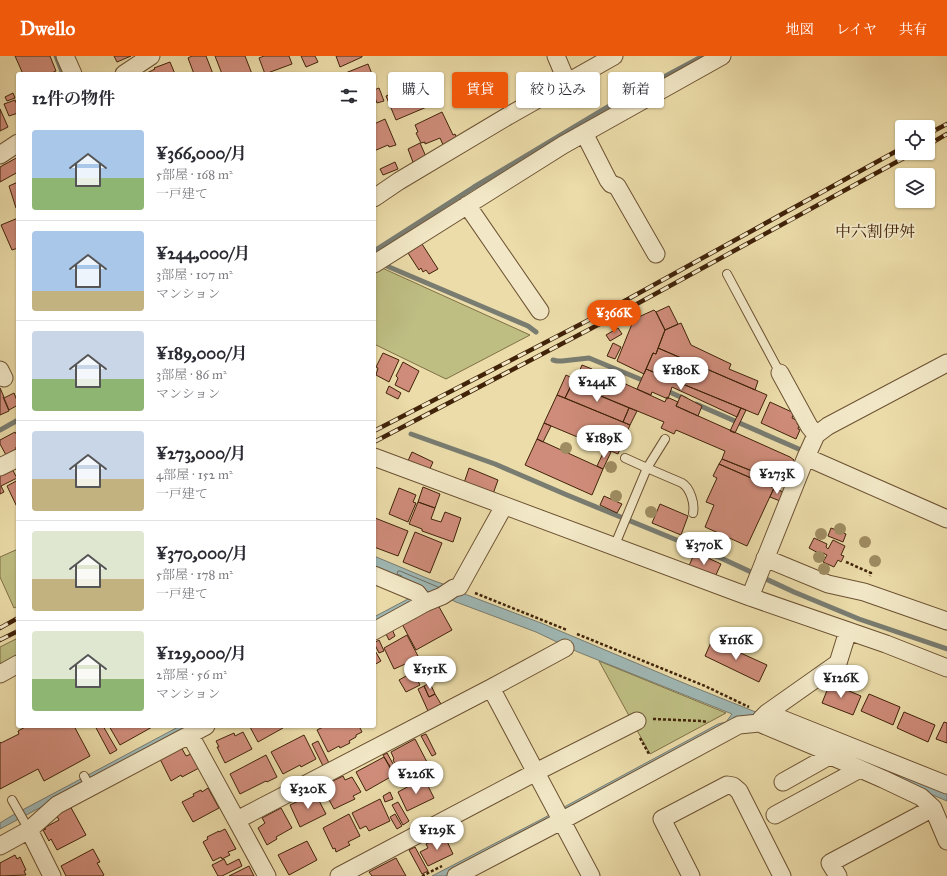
<!DOCTYPE html>
<html lang="ja">
<meta charset="utf-8">
<style>
:root{--surface:#fff;--page:#f2f2f3;--text:#2b2b33;--muted:#7c7c81;--line:#e1e1e2;--accent:#ea580c}
body{margin:0;font-family:"IM FELL Great Primer","Noto Serif JP",serif;background:var(--page);color:var(--text);height:100vh;display:flex;flex-direction:column;font-size:15px;white-space:nowrap}
*{box-sizing:border-box;margin:0}
p{font-size:13px;color:var(--muted)}
.icon{flex:none;width:22px;height:22px;fill:none;stroke:currentColor;stroke-width:2;stroke-linecap:round;stroke-linejoin:round}
.map{position:relative;flex:1;overflow:hidden}
.panel{position:absolute;left:16px;top:16px;width:360px;height:656px;display:flex;flex-direction:column;background:var(--surface);border-radius:4px;box-shadow:0 1px 3px #0004}
.panel>*{flex:none}
.top-card{position:absolute;left:388px;top:16px;width:380px;height:36px;display:flex;gap:8px}
.controls{position:absolute;left:895px;top:64px;display:grid;gap:8px}
.controls a{display:grid;place-items:center;width:40px;height:40px;border-radius:4px;background:var(--surface);box-shadow:0 1px 3px #0004;font-size:20px}
.price{position:absolute;translate:-50% -34px;padding:0 9px;border-radius:14px;background:#fff;color:#222;font-size:13px;line-height:26px;filter:drop-shadow(0 1px 2px #0008)}
.price::after{content:'';position:absolute;left:50%;top:24px;width:12px;height:9px;margin-left:-6px;background:inherit;clip-path:polygon(0 0,100% 0,50% 100%)}
.price.current{background:var(--accent);color:#fff}
ul{padding:0;list-style:none}
li{display:flex;align-items:center;gap:12px;height:100px;padding:0 16px}
li+li{border-top:1px solid var(--line)}
li span{display:grid;place-items:center;flex:none;width:112px;height:80px;border-radius:4px;color:#555}
li>.icon{margin-inline-start:auto}
span .icon{width:48px;height:48px;fill:#fffc;stroke-width:1}
li b{font-size:17px}
h2{display:flex;justify-content:space-between;align-items:center;height:48px;padding:0 16px;font-size:17px}
.tag{padding:0 14px;border-radius:4px;background:var(--surface);box-shadow:0 1px 3px #0004;font-size:14px;line-height:36px}
.tag.current{background:var(--accent);color:#fff}
header{display:flex;align-items:center;gap:24px;box-sizing:border-box;height:56px;padding:0 20px;background:var(--accent);color:#fff}
header strong{font-size:19px}
nav{display:flex;gap:22px;margin-inline-start:auto;font-size:14px}
.map>svg:first-child{display:block}
.green{fill:#bebe83;stroke:#807046}
.water{fill:#9fb8b5;stroke:#797c71}
.lines{fill:none;stroke-linecap:round;stroke-linejoin:round}
.shore{stroke:#706e60;stroke-width:1}
.stream{stroke:#797c71;stroke-width:5}
.building{fill:#cf8c7a;stroke:#41230a}
.service-casing{stroke:#6c5132;stroke-width:10}
.minor-casing{stroke:#6c5132;stroke-width:19}
.path{stroke:#41230a;stroke-width:2.5;stroke-dasharray:3 2;stroke-linecap:butt}
.service{stroke:#f2e8c7;stroke-width:8}
.minor{stroke:#f2e8c7;stroke-width:17}
.rail-casing{stroke:#41230a;stroke-width:4.5}
.rail{stroke:#f2e8c7;stroke-width:3;stroke-dasharray:9;stroke-linecap:butt}
.tree{fill:#9f8c62}
.labels{text-anchor:middle;dominant-baseline:central;stroke-width:4;stroke-linejoin:round;paint-order:stroke}
.neighbourhood-label{font-size:16px;fill:#41230a;stroke:#f2e8c7}
</style>
<header>
<strong>Dwello</strong>
<nav><a>地図</a><a>レイヤ</a><a>共有</a></nav>
</header>
<div class="map">
<svg width="947" height="820" viewBox="0 0 947 820">
<rect width="100%" height="100%" fill="#ebdca9"/>
<filter id="stains"><feTurbulence type="fractalNoise" baseFrequency=".005" numOctaves="4"/><feColorMatrix values="0 0 0 0 .2 0 0 0 0 .09 0 0 0 0 .02 0 0 0 .5 -.17"/></filter>
<radialGradient id="worn" r=".72"><stop offset=".6" stop-color="#630" stop-opacity="0"/><stop offset="1" stop-color="#630" stop-opacity=".3"/></radialGradient>
<path class="green" d="M380 211 530 279 446 323 374 288V215Z
M18 493V550L14 552 0 521V501Z
M18 582V601L0 611V591Z
M599 605 726 657 650 698Z"/>
<path class="water" d="M374 500 429 523 443 528 458 536 462 537 541 567 686 628 947 733V745L752 663 445 820H432L540 764 707 674 718 668 726 666 732 658 578 596 536 576 456 546 439 538 374 571V561L423 535 374 512Z
M180 670H193L0 773V767L13 759Z"/>
<g class="lines">
<path class="shore" d="M402 520 397 518 398 515H400L438 531"/>
<path class="stream" d="M56 0 63 18
M374 195 474 131 606 52 703 0
M382 208 528 270 536 276
M553 304 557 305H562L589 302 647 326
M665 334 685 343
M696 348 801 394 806 395
M0 374 18 364
M411 378 495 408 567 439 723 503 794 536 859 563 947 593"/>
</g>
<path class="building" d="M15 0H50L56 15 49 18H23Z
M114 0H131L117 6Z
M192 0H206L213 18H194L188 2Z
M215 0H245L252 18H222Z
M264 0H289L292 8 265 18 259 2Z
M301 0H315L318 6 306 11Z
M336 0H362V1L340 11Z
M170 6 175 18H145L155 13 154 12Z
M368 8 372 18H343Z
M408 27 409 31 419 27 429 50 396 64 386 40 395 36 394 32Z
M379 32 384 45 377 47 374 39V34Z
M13 37 15 42 7 45 5 41Z
M15 44 18 51V57L9 60 4 48Z
M0 53 8 71 0 75Z
M442 56 453 79 455 78 458 85 444 91 440 82 425 88V86L421 87 416 77 418 76 415 69Z
M385 63 396 89 389 91 388 89 374 95V68Z
M420 87 427 103 414 109 408 93Z
M18 101V116L0 126V111Z
M395 106 398 113 383 119 380 113Z
M18 126V151L16 152 9 130Z
M18 162V192L12 194 1 169Z
M422 188 438 213 429 218 426 214 423 216 421 212 419 214 408 197Z
M669 250 678 268 665 274 656 256Z
M654 254 656 256 665 274 656 298 653 297 644 318 617 305 634 263Z
M681 267 691 289 731 308 729 313 758 325 755 334 658 292 665 274Z
M618 272 622 278 610 285 606 279Z
M613 287 621 291 615 303 607 300Z
M658 292 767 339 758 359 646 313 653 297 656 298Z
M383 297 399 304 389 326 376 319 378 312 376 311Z
M403 306 419 315 409 336 395 329 398 322 396 320Z
M582 309 592 313 588 321 579 316Z
M646 313 741 352 737 361 672 331 668 343 652 336 651 339 637 333Z
M597 315 665 346 667 341 678 346 676 350 790 401 794 404 787 424 777 425 722 403 725 395 676 374 674 378 661 372 664 366 572 328 576 318 588 323 592 316 596 318Z
M566 319 574 323 565 342 557 339Z
M572 328 629 352 623 366 565 342Z
M389 330 401 337 398 343 386 337Z
M0 332 4 341H3L9 355 0 359Z
M14 337 18 347V349L9 354 4 342Z
M557 339 630 369 618 398 544 367Z
M681 339 702 350 698 360 676 350Z
M770 346 794 357 792 362 798 365 797 368 799 369 798 373 800 374 796 383 761 367Z
M629 352 637 355 630 369 623 366Z
M741 352 746 354 735 377 730 375Z
M544 367 551 370 543 386 537 383Z
M15 376 18 381V390L16 391V393L6 399 0 388V384Z
M537 383 603 413 592 439 525 409Z
M605 393 611 396 603 413 597 410Z
M412 396 433 406 428 417 407 407Z
M722 403 777 425 774 432 719 408Z
M719 408 774 432 747 490 705 471 714 449 706 446 717 422 713 420Z
M469 412 498 424 493 438 464 427Z
M12 413 17 422 1 430 4 436 0 438V419Z
M18 424V453L7 430Z
M423 431 440 438 435 452 418 446Z
M399 432 416 439 413 446 416 447 408 466 389 458Z
M774 432 783 436 780 445 770 441Z
M604 440 622 448 617 457 600 449Z
M418 446 435 452 431 463 441 466 445 456 461 462 453 486 422 475V473L409 468Z
M660 448 688 460 681 479 652 467Z
M375 462 408 475 398 500 374 491V465Z
M831 472 846 478 843 486 828 480Z
M415 476 442 487 430 517 403 506Z
M814 482 827 488 826 491 828 493 833 484 845 490 841 499 844 500 841 506 838 504 834 511 823 506 827 499 823 497 822 499 809 492Z
M695 496 721 508 714 523 688 512Z
M438 549 452 574 416 594 402 568Z
M392 573 395 580 389 584 385 576Z
M407 579 419 602 394 613 384 592Z
M379 584 384 595 379 597 374 587Z
M712 584 767 609 759 626 705 600Z
M374 593 381 605 374 609Z
M413 616 420 629 406 636 399 624Z
M430 627 435 638 429 641 424 630Z
M830 627 861 640 853 659 822 647Z
M424 630 429 641 435 638 441 648 428 655 418 633Z
M869 638 900 651 893 669 861 655Z
M904 656 935 669 928 686 897 672Z
M944 666 947 667V687L936 683Z
M27 670H74L90 700 44 725 38 713 0 733V686L1 687 19 678 18 675Z
M95 670H103L117 694 110 698Z
M109 670H154L120 689Z
M252 670H282L283 672 258 686 250 671Z
M325 670H359L362 676 356 679V681L349 685 350 687 340 692 339 690 328 696 317 674Z
M243 676 252 693 225 707 217 691H219L216 685 234 677 235 680Z
M426 678 436 698 432 700 421 680Z
M304 679 316 703 301 711 300 709 283 718 271 696Z
M415 683 428 708 413 716 411 713 400 718 393 704 394 703 391 696Z
M318 685 329 707 323 710 312 688Z
M181 691 186 700 191 698 199 712 182 721 181 719 171 725 160 703Z
M387 697 397 715 394 717 383 699Z
M266 699 277 721 267 726 266 725 240 738 230 718Z
M384 701 394 719 366 735 356 716Z
M343 720 345 724 352 721 361 736 353 740 355 743 334 753 324 735 328 734 325 729Z
M424 722 434 742 407 755 398 736Z
M208 732 219 752 193 766 182 746 194 740 193 738 201 734 202 736Z
M390 736 393 743 385 746 383 740Z
M315 737 326 758 300 771 290 749Z
M380 743 390 765 369 775 366 770 360 773 352 757Z
M398 746 409 765 403 769 392 749Z
M69 748 86 779 57 794 51 783 49 785 43 774 46 773 44 772 59 764 54 755Z
M281 752 292 772 276 781 277 783 267 789 258 772 265 767 262 762Z
M349 758 360 780 348 786 350 789 336 796 335 792 333 793 323 772Z
M395 758 402 770 397 773 390 761Z
M225 773 236 793 228 796 230 799 222 803 221 801 213 805 203 786 208 783 207 781 219 775V776Z
M444 779 453 798 428 810 420 796 428 792 426 788Z
M307 785 317 804 289 819 278 799Z
M415 791 428 815 422 818 409 794Z
M93 793 100 806 97 807 104 819 102 820H66L61 810Z
M15 799 17 803 20 801 26 814 24 815 26 819 0 820V807Z
M396 802 406 820H372L369 816Z
M224 803 227 809 239 803 242 810 222 820H218L212 809Z
M249 810 254 820H229Z"/>
<g class="lines">
<defs>
<path id="service" d="M727 218 780 317
M625 402 647 412 665 383
M614 491 647 412 682 427C690 432 695 447 693 457
M84 720 90 731
M12 744 29 774"/>
<path id="minor" d="M65 0 73 18
M556 0 567 26
M124 18 151 0
M584 77 608 124 611 128 617 130 656 198
M0 99 18 87
M374 142 399 125 508 60 614 0
M467 149 540 255
M374 208 563 89 722 0
M0 314 4 322
M780 317 809 370 816 379
M374 401 750 541 886 588 947 612
M806 401 947 463
M0 411 18 402
M765 502 828 528 864 536 947 565
M374 519 417 537 425 547
M750 541 806 401 816 379 828 370 947 307
M374 575 425 547 442 540 454 532 459 531 504 450
M0 618 18 608
M491 632 591 820
M767 657 947 729
M761 663 767 657 838 607 848 575
M190 679 267 820
M783 726 831 699
M775 759 860 713
M237 764 491 632 565 592
M29 774 52 820
M0 790 29 774 57 749 206 670
M339 820 536 716 637 665
M456 820 561 765 737 670 739 669 759 667 821 693 833 701 883 723 921 741 933 752 947 785
M691 820 662 763 727 729 733 730 739 735 782 820
M838 820 830 807 933 752"/>
</defs>
<use href="#service" class="service-casing"/>
<use href="#minor" class="minor-casing"/>
<path class="path" d="M846 506 871 517 870 520
M475 537 567 574
M577 578 705 630 749 651
M653 663 702 665 708 666
M640 682 649 698
M422 820 442 810"/>
<use href="#service" class="service"/>
<use href="#minor" class="minor"/>
<defs>
<path id="rail" d="M928 78 947 68
M928 89 947 78
M374 375 610 253 902 92
M374 386 613 261 913 97
M0 572 18 562
M0 584 18 575"/>
</defs>
<use href="#rail" class="rail-casing"/>
<use href="#rail" class="rail"/>
</g>
<g class="tree">
<circle cx="566" cy="392" r="6"/>
<circle cx="611" cy="411" r="6"/>
<circle cx="616" cy="440" r="6"/>
<circle cx="651" cy="456" r="6"/>
<circle cx="840" cy="473" r="6"/>
<circle cx="821" cy="478" r="6"/>
<circle cx="865" cy="486" r="6"/>
<circle cx="819" cy="501" r="6"/>
<circle cx="875" cy="505" r="6"/>
<circle cx="824" cy="513" r="6"/>
</g>
<g class="labels">
<g class="neighbourhood-label">
<text x="875" y="175">中六割伊舛</text>
</g>
</g>
<rect width="100%" height="100%" filter="url(#stains)"/>
<rect width="100%" height="100%" fill="url(#worn)"/>
</svg>
<div class="controls">
<a><svg class="icon" aria-label="locate" viewBox="0 0 24 24"><circle cx="12" cy="12" r="6"/><path d="M12 2v4M12 18v4M2 12h4M18 12h4"/></svg></a>
<a><svg class="icon" aria-label="layers" viewBox="0 0 24 24"><path d="M12 4l9 5-9 5-9-5zM3 14l9 5 9-5"/></svg></a>
</div>
<b class="price current" style="left:614px;top:278px">¥366K</b>
<b class="price" style="left:681px;top:335px">¥180K</b>
<b class="price" style="left:597px;top:347px">¥244K</b>
<b class="price" style="left:604px;top:403px">¥189K</b>
<b class="price" style="left:777px;top:439px">¥273K</b>
<b class="price" style="left:704px;top:510px">¥370K</b>
<b class="price" style="left:736px;top:605px">¥116K</b>
<b class="price" style="left:430px;top:634px">¥151K</b>
<b class="price" style="left:841px;top:643px">¥126K</b>
<b class="price" style="left:416px;top:739px">¥226K</b>
<b class="price" style="left:308px;top:754px">¥320K</b>
<b class="price" style="left:437px;top:795px">¥129K</b>
<div class="top-card">
<a class="tag">購入</a>
<a class="tag current">賃貸</a>
<a class="tag">絞り込み</a>
<a class="tag">新着</a>
</div>
<section class="panel">
<h2>12件の物件<svg class="icon" aria-label="filters" viewBox="0 0 24 24"><path d="M4 7h16M4 17h16"/><circle cx="9" cy="7" r="2"/><circle cx="15" cy="17" r="2"/></svg></h2>
<ul>
<li><span style="background:linear-gradient(#a9c7e8 60%,#8fb573 0)"><svg class="icon" aria-label="home" viewBox="0 0 24 24"><path d="M3 11l9-7 9 7M6 9v11h12V9"/></svg></span><div><b>¥366,000/月</b><p>5部屋 · 168 m²</p><p>一戸建て</p></div></li>
<li><span style="background:linear-gradient(#a9c7e8 75%,#c2b280 0)"><svg class="icon" aria-label="home" viewBox="0 0 24 24"><path d="M3 11l9-7 9 7M6 9v11h12V9"/></svg></span><div><b>¥244,000/月</b><p>3部屋 · 107 m²</p><p>マンション</p></div></li>
<li><span style="background:linear-gradient(#c9d6e8 60%,#8fb573 0)"><svg class="icon" aria-label="home" viewBox="0 0 24 24"><path d="M3 11l9-7 9 7M6 9v11h12V9"/></svg></span><div><b>¥189,000/月</b><p>3部屋 · 86 m²</p><p>マンション</p></div></li>
<li><span style="background:linear-gradient(#c9d6e8 60%,#c2b280 0)"><svg class="icon" aria-label="home" viewBox="0 0 24 24"><path d="M3 11l9-7 9 7M6 9v11h12V9"/></svg></span><div><b>¥273,000/月</b><p>4部屋 · 152 m²</p><p>一戸建て</p></div></li>
<li><span style="background:linear-gradient(#dfe7d0 60%,#c2b280 0)"><svg class="icon" aria-label="home" viewBox="0 0 24 24"><path d="M3 11l9-7 9 7M6 9v11h12V9"/></svg></span><div><b>¥370,000/月</b><p>5部屋 · 178 m²</p><p>一戸建て</p></div></li>
<li><span style="background:linear-gradient(#dfe7d0 60%,#8fb573 0)"><svg class="icon" aria-label="home" viewBox="0 0 24 24"><path d="M3 11l9-7 9 7M6 9v11h12V9"/></svg></span><div><b>¥129,000/月</b><p>2部屋 · 56 m²</p><p>マンション</p></div></li>
</ul>
</section>
</div>
